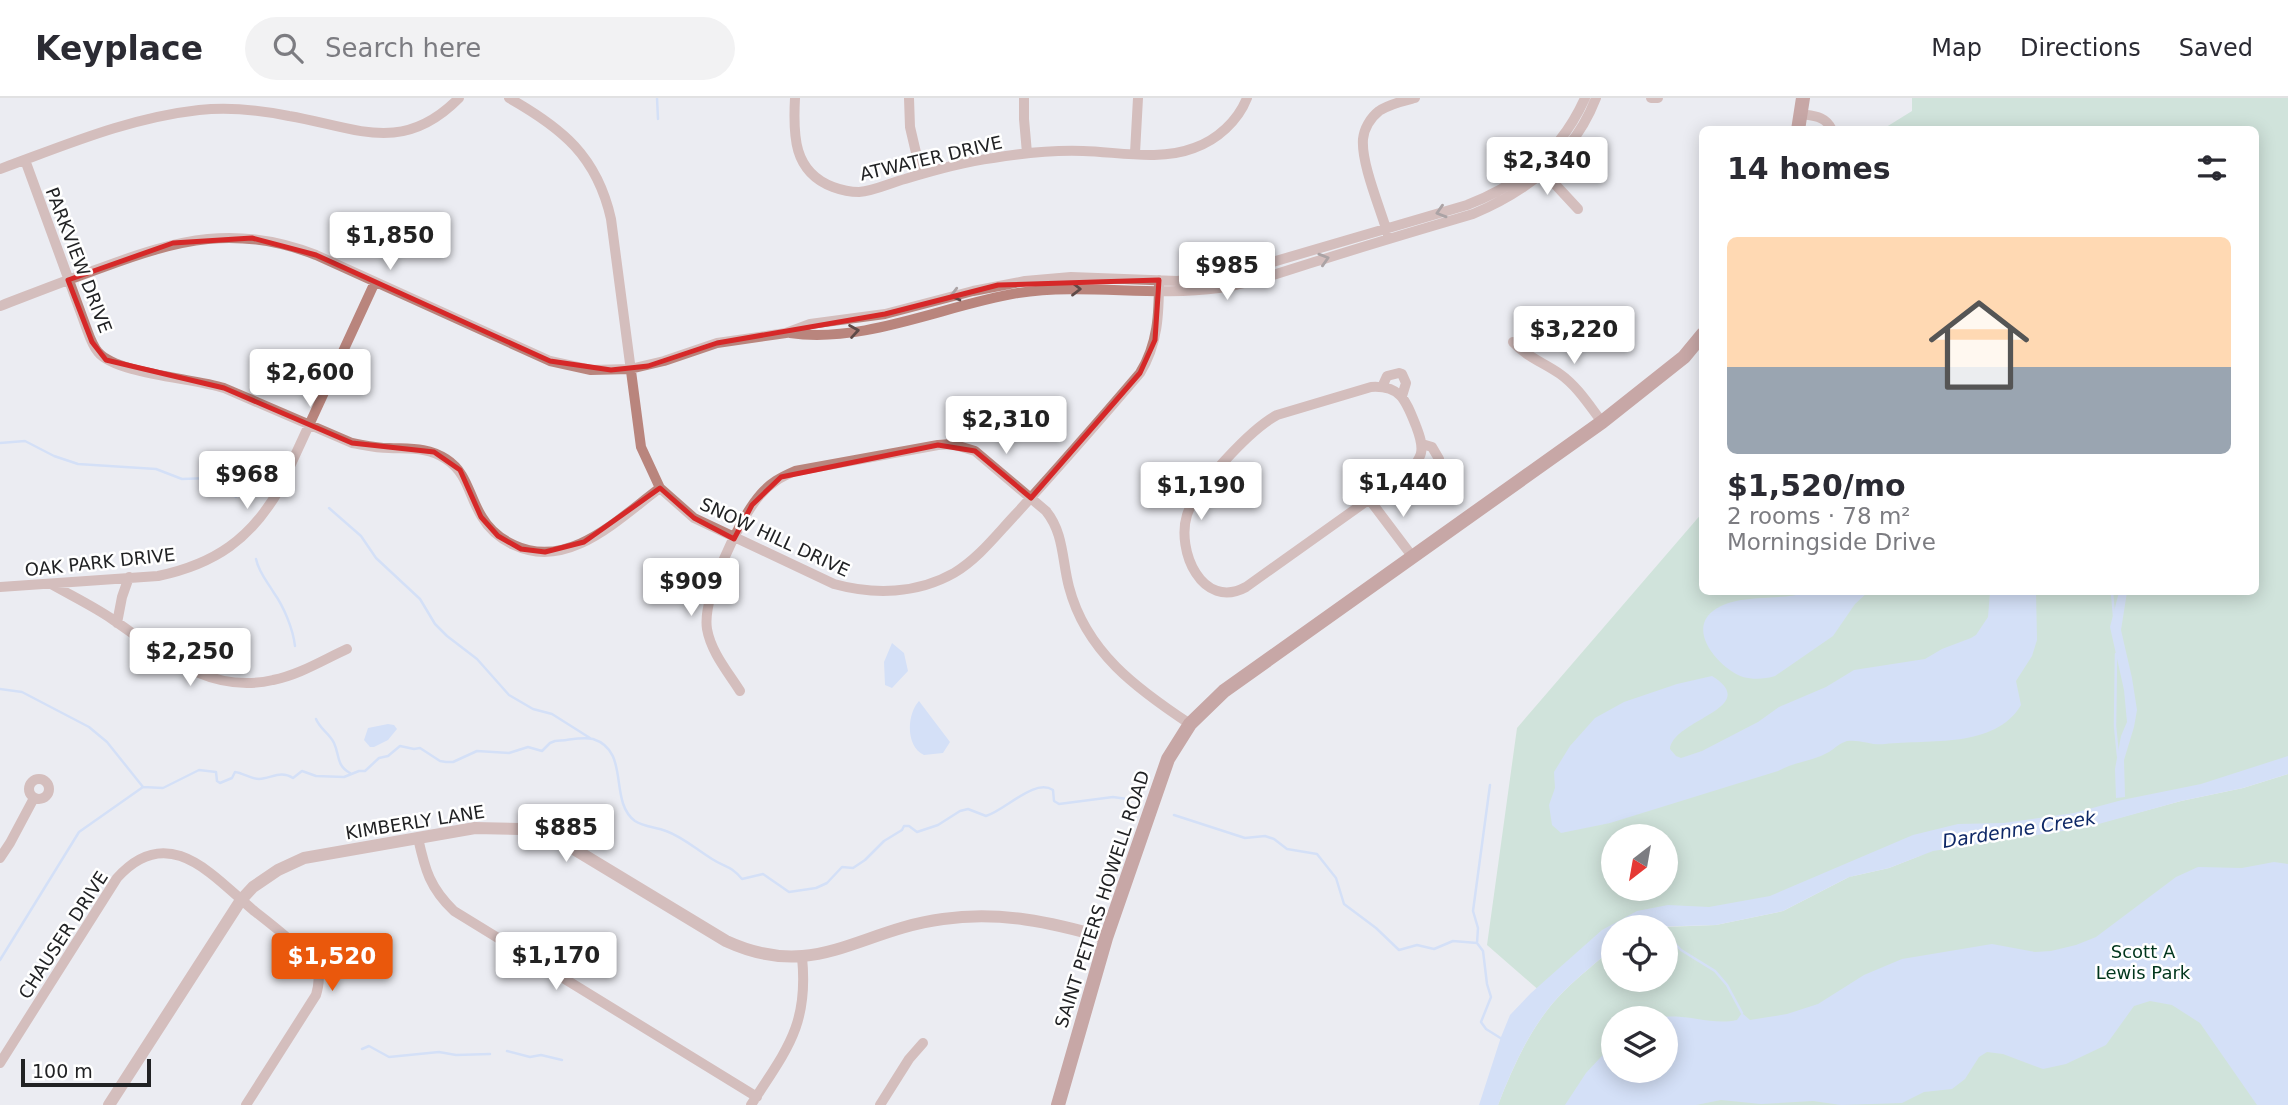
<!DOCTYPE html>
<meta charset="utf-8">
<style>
:root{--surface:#fff;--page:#f2f2f3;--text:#2b2b33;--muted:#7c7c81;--line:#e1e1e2;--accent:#ea580c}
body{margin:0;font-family:"DejaVu Sans",sans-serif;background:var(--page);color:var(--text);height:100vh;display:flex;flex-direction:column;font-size:26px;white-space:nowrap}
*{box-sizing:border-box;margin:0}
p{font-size:23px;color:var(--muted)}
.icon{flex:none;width:38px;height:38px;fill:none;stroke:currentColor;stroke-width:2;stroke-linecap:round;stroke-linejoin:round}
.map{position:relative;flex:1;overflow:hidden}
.drawer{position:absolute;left:1699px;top:28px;width:560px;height:469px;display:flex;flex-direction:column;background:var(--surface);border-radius:10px;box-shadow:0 4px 18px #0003}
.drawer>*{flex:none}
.needle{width:46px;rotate:211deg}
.fabs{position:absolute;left:1601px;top:726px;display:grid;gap:14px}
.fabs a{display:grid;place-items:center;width:77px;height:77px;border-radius:50%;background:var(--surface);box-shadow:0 4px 18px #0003;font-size:35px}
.scale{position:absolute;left:21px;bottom:18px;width:130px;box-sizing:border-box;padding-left:7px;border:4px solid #212224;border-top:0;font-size:19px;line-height:24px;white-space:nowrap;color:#212224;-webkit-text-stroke:5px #fff;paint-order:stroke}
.price{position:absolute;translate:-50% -60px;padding:0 16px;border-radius:7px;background:#fff;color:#222;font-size:23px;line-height:46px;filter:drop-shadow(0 2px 4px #0008)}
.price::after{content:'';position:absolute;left:50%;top:42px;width:21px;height:16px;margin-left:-10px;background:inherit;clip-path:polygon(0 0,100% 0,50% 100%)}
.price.on{background:var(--accent);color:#fff}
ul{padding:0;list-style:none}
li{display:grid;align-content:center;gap:14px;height:371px;padding:0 28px}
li+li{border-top:2px solid var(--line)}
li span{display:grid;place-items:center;height:217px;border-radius:10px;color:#555}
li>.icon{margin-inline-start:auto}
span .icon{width:126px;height:126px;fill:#fffc;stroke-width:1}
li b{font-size:30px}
h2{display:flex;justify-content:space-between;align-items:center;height:84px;padding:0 28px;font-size:30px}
header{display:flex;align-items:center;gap:42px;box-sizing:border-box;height:98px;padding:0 35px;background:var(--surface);border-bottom:2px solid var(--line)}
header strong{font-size:33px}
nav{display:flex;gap:38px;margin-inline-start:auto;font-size:24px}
.search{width:490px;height:63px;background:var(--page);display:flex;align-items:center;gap:18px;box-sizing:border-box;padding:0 24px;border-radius:38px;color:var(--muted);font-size:26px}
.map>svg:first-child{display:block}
.green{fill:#b0d8be;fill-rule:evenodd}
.water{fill:#b9d0fd}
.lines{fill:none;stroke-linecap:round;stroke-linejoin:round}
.stream{stroke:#b9d0fd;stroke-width:2.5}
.minor{stroke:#b9857d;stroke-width:10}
.tertiary{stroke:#b9857d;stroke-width:12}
.secondary{stroke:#9b5249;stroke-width:14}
.oneway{stroke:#5e4a48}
.marked{fill:none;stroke:#d62828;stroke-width:5;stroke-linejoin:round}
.labels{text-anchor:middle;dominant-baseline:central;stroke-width:5;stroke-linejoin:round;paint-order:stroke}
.street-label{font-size:18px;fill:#212224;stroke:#fff}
.park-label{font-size:18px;fill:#01361d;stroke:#fff}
.water-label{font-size:19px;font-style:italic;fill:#0d2766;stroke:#fff}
</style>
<header>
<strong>Keyplace</strong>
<div class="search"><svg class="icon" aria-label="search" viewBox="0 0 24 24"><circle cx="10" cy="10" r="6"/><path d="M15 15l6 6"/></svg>Search here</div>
<nav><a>Map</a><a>Directions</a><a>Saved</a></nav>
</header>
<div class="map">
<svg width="2288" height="1007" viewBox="0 0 2288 1007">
<rect width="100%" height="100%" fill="#ebecf2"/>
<path class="green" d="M1912 0H2288V670L2096 726 2181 703 2243 690 2288 676V1007H1498C1514 966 1532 925 1564 893 1579 878 1597 864 1613 850L1614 882H1666L1664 829 1716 827 1783 813 1849 779 1889 770 1922 757 1742 811 1614 830 1541 894 1487 847 1517 630 1703 414V494H2256V32L1883 31 1912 13ZM1614 738H1666V791H1614ZM1614 920H1666V973H1614Z"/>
<path class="water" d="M1808 494H1868L1855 506 1833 538 1775 578C1765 581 1754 582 1743 579 1721 571 1686 534 1713 513 1737 494 1780 504 1808 494Z
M1990 494H2036L2037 542 2032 558 2016 583 2021 607C1995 651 1929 641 1885 646 1873 648 1860 641 1847 643 1840 645 1835 650 1829 654 1813 663 1794 664 1778 673L1610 725 1561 735 1552 727 1549 707 1555 690 1554 674 1570 648 1595 620 1624 604 1677 586 1712 578C1763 610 1673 621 1670 651L1676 658 1681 660 1702 653 1758 624 1779 609 1826 589 1854 572 1925 561 1942 551 1971 540 1976 537 1988 519Z
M2119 494H2127L2121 532 2132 580 2137 612 2134 629 2124 662 2125 699 2116 700 2115 671 2121 638 2127 624 2124 592 2110 529Z
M892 545 904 555 908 573 892 590 885 587 884 564Z
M919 603 950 644 943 655 924 657C905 648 907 616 919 603Z
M388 626 394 627 397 631 388 642 374 649H370L364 642 368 630Z
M2288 658V676L2243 690 2181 703 2088 729 1933 753 1889 770 1849 779 1783 813 1716 827 1614 830 1613 850C1597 864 1579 878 1564 893 1532 925 1514 966 1498 1007H1479L1501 939 1510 917 1531 895 1602 832 1637 813 1668 807 1709 809 1770 798 1913 737 1958 726 2004 725 2074 715 2122 702 2201 686Z
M2274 764 2288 766V1007H2257L2200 925 2172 907 2150 903 2134 908 2106 947 2066 966 2043 971 2003 956 1987 954 1979 959 1965 981 1952 991 1924 994 1902 1005 1841 1007 1813 1003 1761 1006 1721 1002 1696 1007H1565L1586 975 1613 946 1614 973H1666V920H1655C1686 914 1710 928 1737 922L1742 915 1750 922 1787 916 1818 906 1864 877 1902 861 1992 846 2035 854 2051 853 2076 847 2096 839 2176 779 2198 769 2242 770Z"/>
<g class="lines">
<path class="stream" d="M657 0 658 21
M0 345 25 343 54 358 78 366 156 371 182 381 209 380 217 382 236 399
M329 410 361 438 376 460 420 501 435 526 447 538 477 561 509 597 533 611 552 616 590 640
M256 461C259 475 267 483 274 495 284 509 293 531 295 548
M2112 494 2114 518
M2116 556 2115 628 2118 658
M0 591 22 594 89 629 107 644 143 689
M316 621C320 631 330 636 334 645 340 658 336 667 350 675
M1174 717 1245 740 1265 738 1274 741 1287 751 1317 756 1336 780 1344 806 1376 830 1399 852 1417 847 1434 851 1453 843 1477 845 1483 853 1487 886 1491 899 1481 924 1486 931 1502 941
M1666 836 1681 852 1715 873 1727 887 1742 915
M1477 845 1478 830 1473 813 1490 687
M0 862 79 734 143 689 163 690 199 672 216 674 217 683 220 685 232 680 235 674C243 675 251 681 259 681 272 680 281 672 293 680L302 673 316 678 344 679 359 673H365L379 660 388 658 400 648 414 651 420 650 440 663 446 664H453L477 653 509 655 528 649 542 653 550 645 555 643C567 643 581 638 593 641 631 653 608 703 635 723 644 729 656 729 666 733 683 739 697 752 712 761 726 770 730 767 742 781L763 776 789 794 816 790 827 785 842 769 853 770 865 762 884 743 902 732 904 728H909L917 734 938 727 960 713 968 711 986 718C1006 712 1034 680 1053 692L1054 703 1059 706 1113 699 1127 701
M362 951 369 948 389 959 439 954 456 957 490 956
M507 953 530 959 541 957 562 962"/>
<path class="minor" d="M509 0C562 30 597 58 611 121L641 349 660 390 694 420 834 486C874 497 917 496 954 475 978 461 997 436 1016 416 1058 370 1099 323 1140 275 1158 246 1159 216 1159 182
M795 0C793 37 793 74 833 89 841 92 850 94 859 94 874 93 890 85 905 81 934 72 963 64 993 60 1023 55 1053 52 1083 53 1119 54 1160 63 1194 50 1217 42 1238 23 1247 0
M909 0 910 29 921 76
M1024 0V21L1027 55
M1651 0H1658
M1801 16C1814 18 1826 18 1832 32
M1135 55 1138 0
M25 62 86 229C89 237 92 247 98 254 116 276 194 280 224 290L352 345C364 347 376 350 389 350 410 351 428 349 446 361 468 375 469 399 482 419 489 431 501 441 514 447 569 473 619 420 660 390
M1540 70 1578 111
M0 71C66 47 128 20 199 12 229 9 260 12 289 18 355 29 402 58 459 0
M1388 137C1381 112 1361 66 1363 41 1364 31 1370 20 1379 13 1389 6 1403 3 1415 0
M0 208C34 195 67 182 101 170 179 141 236 126 316 157L550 263 591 272 630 271 664 263 717 245 786 235 810 226 885 216 973 193 1025 183 1071 179 1177 183 1228 177 1467 107C1520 87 1562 52 1585 0
M790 235C864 246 945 207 1018 195 1085 185 1152 199 1219 190 1254 185 1287 172 1321 162 1371 146 1422 131 1473 116 1528 93 1574 57 1596 0
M1513 244C1528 260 1543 264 1560 276 1577 288 1589 307 1602 324
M1371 289C1401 287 1406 303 1416 328 1419 336 1423 346 1421 355 1420 360 1416 365 1413 370L1246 489C1202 513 1176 452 1187 417 1196 389 1251 331 1277 317Z
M1382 289 1387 278 1399 275 1402 276 1406 285 1402 298
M1414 369 1432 370 1439 361 1432 349 1422 346
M1369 401 1412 458
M51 486C72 498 93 508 112 521 162 555 209 597 273 582 299 577 323 562 347 551
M0 489 158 478C215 466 251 441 280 390L375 184
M117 525 122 499 129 479
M740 593C728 574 711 554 707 531 702 500 739 421 760 397 770 385 781 379 795 373L938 347 952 346 975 353 1046 413C1064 435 1062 463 1069 489 1086 554 1137 591 1190 626
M29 691a10 10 0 1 1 20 0a10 10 0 1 1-20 0Z
M418 740C425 772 430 790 454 813L757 999
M0 760 10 745 34 700
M0 965 117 780C168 723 212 777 253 812 271 826 301 849 314 866 321 876 319 887 316 897L246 1007
M751 1007C786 952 809 928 802 859
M880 1007 909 961 923 945"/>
<path class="tertiary" d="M109 1007 241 802 253 789 278 772 304 760 475 730 521 731 564 745 726 843C815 884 858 832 943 821 1000 813 1051 824 1106 840"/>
<path class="secondary" d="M1798 32 1803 0
M1058 1007 1106 840 1168 661 1190 626 1224 593 1602 324 1684 259 1703 236"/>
</g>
<defs><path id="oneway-chevron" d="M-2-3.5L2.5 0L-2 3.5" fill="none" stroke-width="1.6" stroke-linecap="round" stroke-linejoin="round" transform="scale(1.75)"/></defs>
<g class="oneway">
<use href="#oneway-chevron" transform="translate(1441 114) rotate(163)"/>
<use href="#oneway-chevron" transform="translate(1324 161) rotate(-17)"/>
<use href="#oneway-chevron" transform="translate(1076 191)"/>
<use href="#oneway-chevron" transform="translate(955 197) rotate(165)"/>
<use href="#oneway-chevron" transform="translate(854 233) rotate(-9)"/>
</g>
<path d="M0 0H2288V1007H0ZM252 140 316 157 550 263 611 272 648 268 717 245 885 216 998 187 1159 182 1155 242 1140 275 1031 400 975 353 938 347 781 379 752 407 734 441 694 420 660 390 584 444 545 454 521 451 498 438 481 419 460 372 434 354 352 345 224 290 106 262 92 244 68 182 173 145Z" fill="#ebecf2" fill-opacity=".55" fill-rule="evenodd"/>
<path class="marked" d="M252 140 316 157 550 263 611 272 648 268 717 245 885 216 998 187 1159 182 1155 242 1140 275 1031 400 975 353 938 347 781 379 752 407 734 441 694 420 660 390 584 444 545 454 521 451 498 438 481 419 460 372 434 354 352 345 224 290 106 262 92 244 68 182 173 145Z"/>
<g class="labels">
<g class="street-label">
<text transform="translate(931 60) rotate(-13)">ATWATER DRIVE</text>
<text transform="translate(79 162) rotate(69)">PARKVIEW DRIVE</text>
<text transform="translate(775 439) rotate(25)">SNOW HILL DRIVE</text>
<text transform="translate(100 464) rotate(-6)">OAK PARK DRIVE</text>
<text transform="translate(415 724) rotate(-9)">KIMBERLY LANE</text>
<text transform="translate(1102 801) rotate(-72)">SAINT PETERS HOWELL ROAD</text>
<text transform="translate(63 837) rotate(-57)">CHAUSER DRIVE</text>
</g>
<g class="park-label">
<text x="2143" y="853">Scott A<tspan x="2143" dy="21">Lewis Park</tspan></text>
</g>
<g class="water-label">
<text transform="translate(2019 731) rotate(-9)">Dardenne Creek</text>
</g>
</g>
</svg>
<div class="fabs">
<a><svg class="needle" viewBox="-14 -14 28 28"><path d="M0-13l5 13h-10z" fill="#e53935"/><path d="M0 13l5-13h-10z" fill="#7c7c81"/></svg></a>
<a><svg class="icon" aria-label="locate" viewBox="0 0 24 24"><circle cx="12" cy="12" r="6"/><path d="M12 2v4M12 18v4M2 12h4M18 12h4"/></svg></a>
<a><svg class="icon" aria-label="layers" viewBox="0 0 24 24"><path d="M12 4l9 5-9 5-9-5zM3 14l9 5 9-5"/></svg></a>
</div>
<div class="scale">100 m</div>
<b class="price" style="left:1547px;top:99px">$2,340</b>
<b class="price" style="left:390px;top:174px">$1,850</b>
<b class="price" style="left:1227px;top:204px">$985</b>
<b class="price" style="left:1574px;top:268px">$3,220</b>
<b class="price" style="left:310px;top:311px">$2,600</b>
<b class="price" style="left:1006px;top:358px">$2,310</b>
<b class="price" style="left:247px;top:413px">$968</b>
<b class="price" style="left:1403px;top:421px">$1,440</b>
<b class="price" style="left:1201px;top:424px">$1,190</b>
<b class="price" style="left:691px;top:520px">$909</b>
<b class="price" style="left:190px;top:590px">$2,250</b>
<b class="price" style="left:566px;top:766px">$885</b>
<b class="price" style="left:556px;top:894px">$1,170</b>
<b class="price on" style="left:332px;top:895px">$1,520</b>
<section class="drawer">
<h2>14 homes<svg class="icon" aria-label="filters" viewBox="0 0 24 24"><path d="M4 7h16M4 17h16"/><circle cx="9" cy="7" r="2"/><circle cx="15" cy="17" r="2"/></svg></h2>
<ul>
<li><span style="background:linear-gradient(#ffd9b3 60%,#9aa5b1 0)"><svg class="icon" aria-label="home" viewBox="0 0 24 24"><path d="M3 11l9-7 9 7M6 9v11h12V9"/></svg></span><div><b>$1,520/mo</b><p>2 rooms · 78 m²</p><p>Morningside Drive</p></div></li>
</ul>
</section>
</div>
